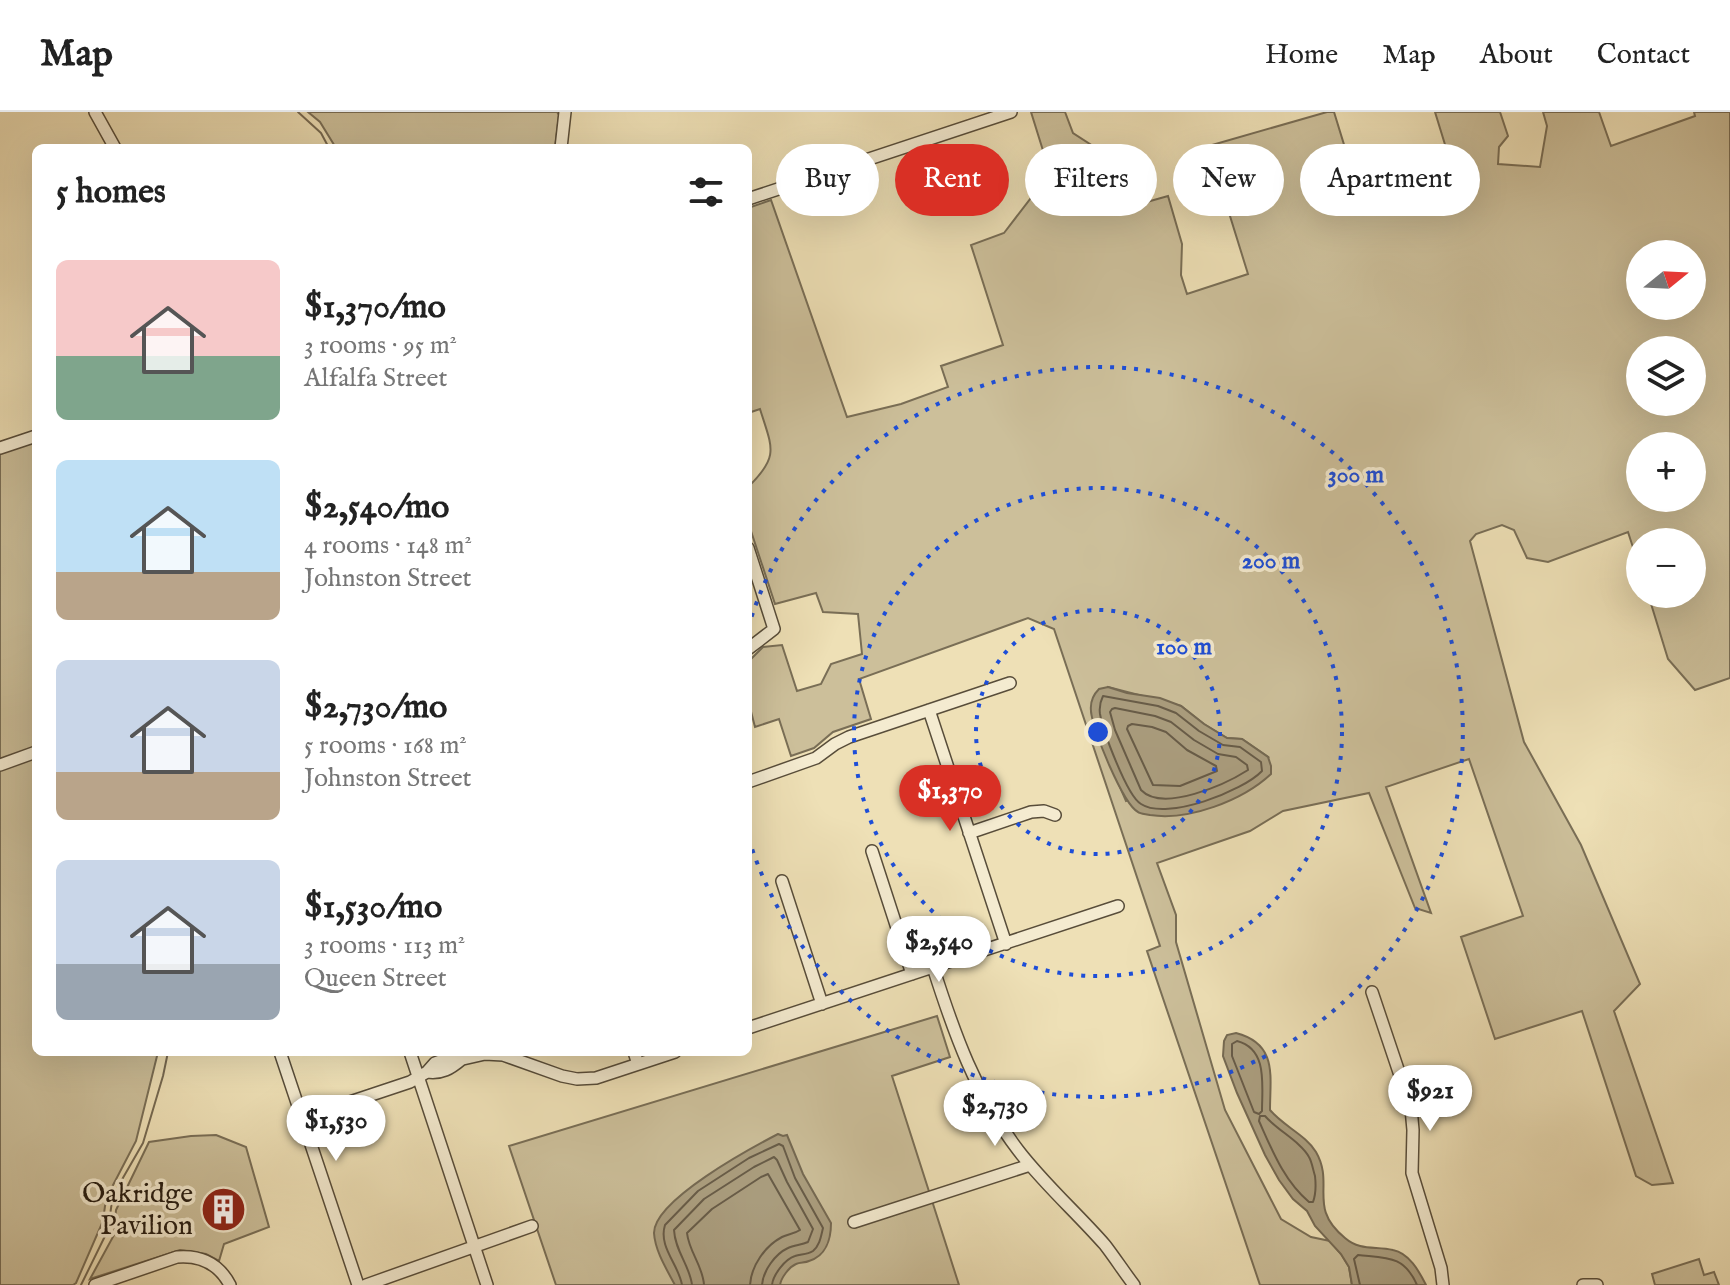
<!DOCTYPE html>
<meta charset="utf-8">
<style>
:root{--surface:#fff;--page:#f6f6f6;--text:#222;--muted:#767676;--line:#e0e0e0;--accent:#d93025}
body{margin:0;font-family:"IM FELL English",serif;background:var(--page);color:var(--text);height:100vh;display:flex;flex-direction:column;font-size:30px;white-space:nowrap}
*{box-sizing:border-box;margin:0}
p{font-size:26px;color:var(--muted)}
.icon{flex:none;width:44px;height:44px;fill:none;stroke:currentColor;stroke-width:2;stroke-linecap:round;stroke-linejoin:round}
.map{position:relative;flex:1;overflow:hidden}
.details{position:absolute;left:32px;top:32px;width:720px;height:912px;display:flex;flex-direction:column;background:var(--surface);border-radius:12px;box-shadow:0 8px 32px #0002}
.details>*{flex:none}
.top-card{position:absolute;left:776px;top:32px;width:760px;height:72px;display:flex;gap:16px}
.needle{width:52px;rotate:72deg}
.controls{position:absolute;left:1626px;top:128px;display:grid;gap:16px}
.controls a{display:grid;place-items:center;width:80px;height:80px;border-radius:50%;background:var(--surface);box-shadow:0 8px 32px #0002;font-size:40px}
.price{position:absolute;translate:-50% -68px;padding:0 18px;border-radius:28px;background:#fff;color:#222;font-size:26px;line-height:52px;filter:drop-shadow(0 2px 4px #0008)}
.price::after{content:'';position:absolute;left:50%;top:48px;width:24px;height:18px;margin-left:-12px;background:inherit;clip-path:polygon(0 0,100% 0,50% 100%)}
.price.active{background:var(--accent);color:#fff}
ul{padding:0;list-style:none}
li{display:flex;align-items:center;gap:24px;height:200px;padding:0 24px}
li span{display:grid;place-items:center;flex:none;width:224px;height:160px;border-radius:12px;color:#555}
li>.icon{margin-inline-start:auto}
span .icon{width:96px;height:96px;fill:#fffc;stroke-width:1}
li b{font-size:34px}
h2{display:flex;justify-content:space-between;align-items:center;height:96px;padding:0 24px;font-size:34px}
.pill{padding:0 28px;border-radius:36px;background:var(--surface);box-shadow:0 8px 32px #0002;font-size:28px;line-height:72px}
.pill.active{background:var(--accent);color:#fff}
header{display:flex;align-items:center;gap:48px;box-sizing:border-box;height:112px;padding:0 40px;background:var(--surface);border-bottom:2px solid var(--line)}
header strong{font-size:38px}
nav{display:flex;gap:44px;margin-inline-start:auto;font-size:28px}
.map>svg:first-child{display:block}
.green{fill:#ccbf9a;stroke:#796e56;stroke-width:2;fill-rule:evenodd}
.water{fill:#aa9d7e;stroke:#756952;stroke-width:2}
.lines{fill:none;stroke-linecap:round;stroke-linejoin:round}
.shore{stroke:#685c48;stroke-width:2}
.stream{stroke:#756952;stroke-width:2}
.minor-casing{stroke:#584d3a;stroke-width:14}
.minor{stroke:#f4ebd0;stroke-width:11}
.ring{fill:none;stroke:#1d4ed8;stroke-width:4;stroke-dasharray:4 8}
.labels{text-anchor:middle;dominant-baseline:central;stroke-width:7;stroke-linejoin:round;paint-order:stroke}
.poi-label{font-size:28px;fill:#261c11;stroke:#f4ebd0;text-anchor:end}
.centre{fill:#1d4ed8;stroke:#f4ebd0;stroke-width:4}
.ring-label{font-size:24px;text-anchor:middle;font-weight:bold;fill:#1d4ed8;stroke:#f4ebd0;stroke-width:7;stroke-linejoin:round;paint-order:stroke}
</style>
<header>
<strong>Map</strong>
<nav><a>Home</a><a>Map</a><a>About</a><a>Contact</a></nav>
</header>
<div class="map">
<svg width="1730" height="1173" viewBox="0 0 1730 1173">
<rect width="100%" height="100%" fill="#eee0b6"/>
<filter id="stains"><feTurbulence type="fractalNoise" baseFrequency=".0025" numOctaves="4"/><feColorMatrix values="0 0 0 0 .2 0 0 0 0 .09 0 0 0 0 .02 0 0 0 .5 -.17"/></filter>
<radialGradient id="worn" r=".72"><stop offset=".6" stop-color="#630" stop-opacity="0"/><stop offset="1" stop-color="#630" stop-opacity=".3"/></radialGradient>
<path class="green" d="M308 0H557L559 3 555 36H336L320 10Z
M1031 0H1065L1073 21 1096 36 1136 93 1168 84 1182 132 1181 163 1187 182 1248 162 1225 88 1204 94 1188 50 1213 44 1212 33 1327 0H1334L1346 39 1380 43 1395 65 1422 56 1432 73 1455 65 1435 0H1500L1508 24 1499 35 1498 52 1540 55 1547 14 1543 0H1599L1611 34 1695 4 1694 0H1730V566L1695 578 1668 547 1648 482H1692V430H1640V457L1628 420 1548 450 1527 446 1514 418 1502 413 1476 422 1470 429 1524 630 1581 733 1640 872 1614 899 1673 1071 1652 1073 1636 1064 1582 899 1495 927 1461 825 1523 804 1469 647 1386 675 1431 801 1415 796 1369 681 1283 699 1250 719 1157 751 1176 803V830L1225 998 1281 1107 1311 1125 1330 1129 1341 1142 1349 1155 1352 1173H1260L1147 839 1160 834 1054 517 1028 506 859 567 871 607 833 620 814 636 791 644 779 607 755 615 748 588V550L763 535 782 533 797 579 821 572 831 552 862 542 858 502 823 500 816 481 775 492 748 410V375C780 344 772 336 760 297L748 301V96L771 88 847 305 901 292 948 275 941 254 1003 233 971 133 1004 121 1050 61ZM1640 142H1692V194H1640ZM1640 238H1692V290H1640ZM1640 334H1692V386H1640ZM1108 575 1181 594 1204 612 1227 626 1242 627 1268 645 1126 689 1098 624 1091 599Z
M36 329V940H158L136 1029 111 1077 105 1094 103 1109 76 1171 73 1173H0V341Z
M937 904 950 945 892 964 959 1173H556L509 1034Z
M216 1023 246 1035 269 1115 224 1132 219 1149 206 1142 180 1138 90 1167 114 1123 116 1098 149 1030 191 1024Z
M1699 1147 1704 1163 1714 1160 1719 1173H1655L1652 1162Z"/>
<path class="water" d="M1108 575 1127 581 1160 586 1181 594 1204 612 1227 626 1242 627 1268 645 1271 654V662C1242 689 1188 709 1150 703 1147 702 1140 702 1138 700 1123 692 1092 617 1091 599 1090 590 1093 583 1099 577Z
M1236 921C1278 932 1270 964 1270 998 1283 1014 1306 1023 1316 1040 1335 1073 1307 1095 1345 1126 1360 1139 1375 1134 1393 1138 1409 1141 1419 1159 1426 1173H1352L1349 1155 1341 1142 1315 1114 1307 1099 1293 1087 1279 1068 1265 1043 1237 981 1223 944 1224 929 1227 923Z
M778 1022 783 1024 787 1023 803 1062 831 1111C831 1127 826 1144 809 1149 805 1151 800 1150 796 1152 789 1155 781 1166 780 1173H675C667 1158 655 1139 654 1121 654 1088 751 1036 778 1022Z"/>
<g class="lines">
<path class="shore" d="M1103 584 1158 594 1176 601 1199 619 1223 633 1240 635 1261 650 1262 659C1243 679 1167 709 1141 692 1127 684 1103 619 1100 602 1099 595 1100 590 1103 584Z
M1115 596 1155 604 1171 610 1194 628 1218 642 1236 645 1247 653 1248 658C1226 672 1163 701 1141 678L1115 618 1110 600 1112 597Z
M1132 612 1152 615 1166 620 1187 638 1216 654 1217 659 1180 674 1153 673 1127 617 1128 614Z
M1237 929C1268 937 1262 973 1262 999L1259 1002 1254 1000 1232 944V932Z
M1260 1004H1265C1277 1018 1301 1030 1309 1045 1312 1050 1313 1058 1315 1064 1316 1073 1316 1082 1313 1090H1309C1284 1069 1272 1038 1259 1009Z
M682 1173C679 1153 658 1135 665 1113L698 1079 749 1046 779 1032 783 1034 795 1066 823 1116C821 1124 820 1133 813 1139 807 1143 801 1142 795 1144 785 1147 773 1163 772 1173
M692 1173C690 1154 675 1139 674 1118L704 1087 754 1055 774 1045 777 1048 787 1070 813 1117 808 1130C801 1133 794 1133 788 1136 775 1142 763 1159 762 1173
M704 1173C703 1154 689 1140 687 1121L712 1097 761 1065 768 1062 800 1118C794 1122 788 1122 782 1125 765 1134 751 1154 750 1173
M1360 1173 1354 1147 1358 1143C1386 1146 1404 1143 1417 1173"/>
<path class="stream" d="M298 0 321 21 329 36
M81 1173 108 1118 112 1089 120 1071 143 1031 163 964 168 940"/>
<defs>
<path id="minor" d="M95 0 115 36
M561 36 565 0
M748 87 1011 0
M0 336 36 324
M748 436 774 517 748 537
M929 598 1006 832
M0 653 36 640
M748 670 816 646 835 632 849 625 1010 571
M969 721 1031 700 1044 699 1055 703
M872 739 912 862
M782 769 822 892
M933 855C954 921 976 983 1018 1038 1044 1072 1077 1101 1105 1133 1115 1146 1124 1160 1134 1173
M1372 880 1411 996 1413 1018 1412 1061 1441 1156 1443 1173
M748 916 1118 794
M280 940 358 1173
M410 940 487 1173
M634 940 638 952
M427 960C442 962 450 957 462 947
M302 1006 410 970 427 960 435 951 446 947H463L485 942 503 943 562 964 577 967 596 966 675 940
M854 1110 1030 1053
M95 1173 177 1145C201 1143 219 1152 230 1173
M366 1173 532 1114
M1583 1173H1597"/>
</defs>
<use href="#minor" class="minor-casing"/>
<use href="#minor" class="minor"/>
</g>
<g class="ring">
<circle cx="1098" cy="620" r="122"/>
<circle cx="1098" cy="620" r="244"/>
<path d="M748 516A365 365 0 1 1 748 724"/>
</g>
<defs>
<symbol id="building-disc" viewBox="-11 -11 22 22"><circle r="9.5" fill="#8f2418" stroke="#f4ebd0"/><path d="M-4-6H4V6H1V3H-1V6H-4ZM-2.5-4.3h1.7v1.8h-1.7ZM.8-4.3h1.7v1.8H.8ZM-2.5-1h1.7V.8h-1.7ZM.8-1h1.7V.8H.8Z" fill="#fff"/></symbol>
</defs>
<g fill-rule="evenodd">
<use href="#building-disc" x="198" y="1072" width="51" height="51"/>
</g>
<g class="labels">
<g class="poi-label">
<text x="193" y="1082">Oakridge<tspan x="193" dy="32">Pavilion</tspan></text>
</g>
</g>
<circle cx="1098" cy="620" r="12" class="centre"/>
<g class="ring-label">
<text x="1356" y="370">300 m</text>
<text x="1271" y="456">200 m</text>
<text x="1184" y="542">100 m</text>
</g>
<rect width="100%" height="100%" filter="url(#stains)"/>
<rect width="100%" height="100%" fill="url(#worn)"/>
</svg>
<div class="controls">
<a><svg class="needle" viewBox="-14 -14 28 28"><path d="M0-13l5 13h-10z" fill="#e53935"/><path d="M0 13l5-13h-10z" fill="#767676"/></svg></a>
<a><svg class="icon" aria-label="layers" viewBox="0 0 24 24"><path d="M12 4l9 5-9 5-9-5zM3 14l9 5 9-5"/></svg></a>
<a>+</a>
<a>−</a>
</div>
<b class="price active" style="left:950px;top:721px">$1,370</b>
<b class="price" style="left:939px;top:872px">$2,540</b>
<b class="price" style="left:1430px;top:1021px">$921</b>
<b class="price" style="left:995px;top:1036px">$2,730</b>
<b class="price" style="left:336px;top:1051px">$1,530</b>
<div class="top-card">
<a class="pill">Buy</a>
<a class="pill active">Rent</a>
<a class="pill">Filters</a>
<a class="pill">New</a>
<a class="pill">Apartment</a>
</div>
<section class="details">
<h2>5 homes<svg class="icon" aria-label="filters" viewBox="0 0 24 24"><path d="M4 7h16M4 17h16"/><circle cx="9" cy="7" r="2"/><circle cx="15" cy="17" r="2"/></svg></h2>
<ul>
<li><span style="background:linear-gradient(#f6c9c9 60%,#7fa58c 0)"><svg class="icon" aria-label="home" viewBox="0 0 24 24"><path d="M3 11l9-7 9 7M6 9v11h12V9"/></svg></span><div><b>$1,370/mo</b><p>3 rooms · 95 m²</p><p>Alfalfa Street</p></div></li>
<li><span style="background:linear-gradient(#bfe0f5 70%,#b9a48a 0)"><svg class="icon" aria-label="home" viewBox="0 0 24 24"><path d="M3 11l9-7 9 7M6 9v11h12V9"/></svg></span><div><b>$2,540/mo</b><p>4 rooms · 148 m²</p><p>Johnston Street</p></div></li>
<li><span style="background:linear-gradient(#c9d6e8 70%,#b9a48a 0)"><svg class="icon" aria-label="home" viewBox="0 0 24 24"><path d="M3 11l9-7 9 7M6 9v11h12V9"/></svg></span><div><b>$2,730/mo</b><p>5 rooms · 168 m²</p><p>Johnston Street</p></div></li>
<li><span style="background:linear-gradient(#c9d6e8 65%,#9aa5b1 0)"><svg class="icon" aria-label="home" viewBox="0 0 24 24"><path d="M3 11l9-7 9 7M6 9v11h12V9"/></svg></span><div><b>$1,530/mo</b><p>3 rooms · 113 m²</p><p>Queen Street</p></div></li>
</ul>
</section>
</div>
